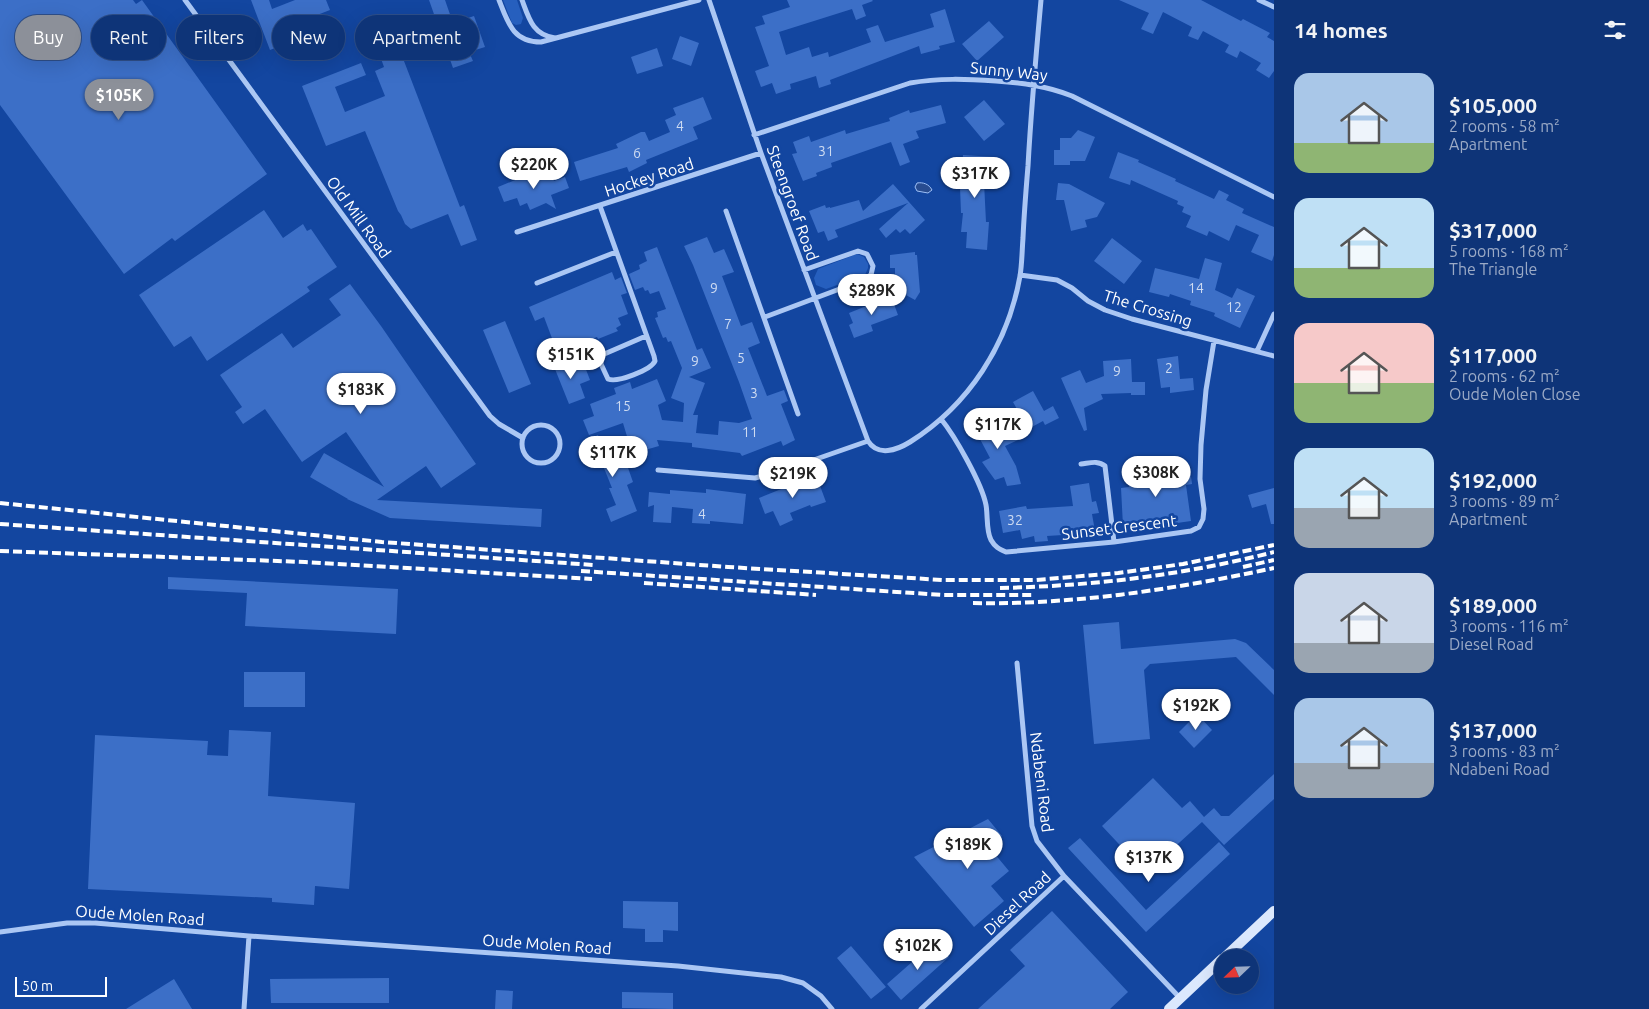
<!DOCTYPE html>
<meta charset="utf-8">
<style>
:root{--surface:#0e3478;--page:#1c3f80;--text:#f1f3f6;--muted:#9baac6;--line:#2e4f8a;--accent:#8c9099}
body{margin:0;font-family:Ubuntu,sans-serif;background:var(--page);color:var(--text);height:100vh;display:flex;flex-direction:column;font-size:19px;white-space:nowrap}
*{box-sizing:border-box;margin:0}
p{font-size:16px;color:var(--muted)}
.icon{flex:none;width:28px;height:28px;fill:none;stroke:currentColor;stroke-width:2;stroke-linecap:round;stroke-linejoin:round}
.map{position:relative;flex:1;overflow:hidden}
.sheet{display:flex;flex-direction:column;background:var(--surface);width:375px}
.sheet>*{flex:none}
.banner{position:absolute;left:15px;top:15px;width:475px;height:45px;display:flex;gap:10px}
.needle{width:32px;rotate:247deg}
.controls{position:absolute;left:1214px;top:949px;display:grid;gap:10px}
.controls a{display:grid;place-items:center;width:45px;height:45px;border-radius:50%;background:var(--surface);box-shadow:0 5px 20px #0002,0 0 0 1px var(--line);font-size:25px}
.scale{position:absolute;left:15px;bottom:12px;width:92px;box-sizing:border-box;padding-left:5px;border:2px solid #fff;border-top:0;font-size:14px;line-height:18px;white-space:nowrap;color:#fff;-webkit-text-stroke:4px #1346a0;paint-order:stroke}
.price{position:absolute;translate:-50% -42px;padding:0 11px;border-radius:18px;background:#fff;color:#222;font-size:16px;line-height:32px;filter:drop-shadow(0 1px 2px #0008)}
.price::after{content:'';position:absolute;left:50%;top:30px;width:15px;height:11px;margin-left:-8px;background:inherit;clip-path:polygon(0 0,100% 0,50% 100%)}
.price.current{background:var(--accent);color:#fff}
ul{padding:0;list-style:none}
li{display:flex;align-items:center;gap:15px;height:125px;padding:0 20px}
li span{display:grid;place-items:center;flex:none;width:140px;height:100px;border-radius:15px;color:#555}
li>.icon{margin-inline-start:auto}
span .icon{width:60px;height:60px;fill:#fffc;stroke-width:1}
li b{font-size:21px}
h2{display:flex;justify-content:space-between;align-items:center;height:60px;padding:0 20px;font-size:21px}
.tag{padding:0 18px;border-radius:22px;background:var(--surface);box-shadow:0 5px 20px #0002,0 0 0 1px var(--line);font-size:18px;line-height:45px}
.tag.current{background:var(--accent);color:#fff}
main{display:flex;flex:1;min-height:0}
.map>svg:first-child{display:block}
.green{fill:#265fbe}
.water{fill:#284c90;stroke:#9ec0f7}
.building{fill:#3c6fc7}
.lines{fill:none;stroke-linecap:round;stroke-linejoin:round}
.street{stroke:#abc7f4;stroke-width:5}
.secondary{stroke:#dbe8fd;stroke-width:10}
.rail{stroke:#fff;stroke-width:4;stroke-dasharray:9 4;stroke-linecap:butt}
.labels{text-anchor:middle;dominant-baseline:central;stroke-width:5;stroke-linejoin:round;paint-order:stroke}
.number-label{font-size:14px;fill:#cedbf1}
.street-label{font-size:16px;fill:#fff;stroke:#1346a0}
</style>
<main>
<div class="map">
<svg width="1274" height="1009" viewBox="0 0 1274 1009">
<rect width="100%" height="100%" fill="#1346a0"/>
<path class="green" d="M503 0H517L523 18 521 24 516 25 512 23Z
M857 254 864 257 868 264V268L865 275 826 289 816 285 814 278 818 269Z"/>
<path class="water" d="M917 183C923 182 929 184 932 190L928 193 917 191 915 187Z"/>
<path class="building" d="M0 0H133L136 4 142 0 267 174 175 241 172 238 124 274 0 105Z
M251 0H269L272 9 295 0H326L330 10 312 17 315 25 291 34 293 41 270 50Z
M429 0H445L453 23 474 16 485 47 469 52 473 61 453 68Z
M787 0H872L873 1 862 5 866 16 856 20 852 9 779 32 786 55 809 47 812 57 828 52 829 57 871 42 866 29 878 25 885 42 934 27 930 14 945 9 955 42 939 46 940 49 921 54 919 46 830 80 831 84 819 88 816 76 790 84 791 89 776 94 772 83 761 87 755 71 769 66 755 27 765 24 762 16 790 7Z
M1119 0H1201L1241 21 1243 19 1270 33 1267 37 1274 41V71L1269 78 1256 70 1261 63 1240 51 1237 58 1225 52 1229 45 1203 31 1198 40 1188 36 1192 27 1163 12 1153 34 1141 29 1149 13Z
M989 21 1004 37 977 61 962 44Z
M680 36 699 43 691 66 672 59Z
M399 48 460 207 464 205 477 240 461 246 448 214 411 229 405 224 401 215 398 211 365 131 326 146 302 86 361 63 366 75 335 87 345 112 385 96 375 71 384 67 380 56Z
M657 48 663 66 637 74 631 57Z
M703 97 712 119 693 127 698 139 646 160 647 163 629 172 627 167 580 181 574 162 618 148 616 144 641 132H645L649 141 670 132 665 120 676 115 673 108Z
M984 100 1005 124 984 141 964 117Z
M941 105 946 123 916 131 919 138 903 144 910 162 900 166 891 142 831 163 832 167 816 173 817 176 803 181 792 154 797 153 793 142 809 136 811 142 845 130 846 134 890 121 889 118 909 110 910 113Z
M1078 130 1095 137 1085 161H1070V165H1054V150H1060V138H1071Z
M1118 152 1139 160 1138 162 1176 179 1175 181 1214 199 1219 190 1229 195 1226 200 1244 209 1242 213 1274 227V255L1272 261 1251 252 1259 235 1236 225 1229 241 1209 231 1207 236 1186 227 1191 216 1182 212 1184 207 1177 204 1178 201 1131 180 1130 185 1109 178Z
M963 155 995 157 993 182H984L986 222H989L987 250 966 248 967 232H961L963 213H961L960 187Z
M550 171 554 181 565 177 569 188 551 195 556 209 546 203 530 210 527 203 520 206 517 198 504 202 498 187 525 176 526 179Z
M1058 183 1069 184 1105 203 1097 217 1085 220 1087 227 1071 231 1064 200H1056Z
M893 184 925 220 910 234 905 229 900 233 896 229 886 238 879 229 908 203 835 230 838 237 828 241 824 231 818 233 809 211 825 205 826 208 830 207V208L859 200 863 211Z
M264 210 283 238 303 224 307 231 311 229 337 267 307 287 310 291 207 361 191 336 174 347 139 295Z
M707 237 714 253 724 249 734 272 722 276 741 326 752 322 760 343 748 348 767 396 784 390 788 401 781 404 795 440 783 446 781 441 742 456 740 453 692 447V443L657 440 659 446 638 452 635 442 629 443 623 423 589 435 583 420 594 416 590 404 616 394 614 388 630 382 632 389 657 379 666 401 658 405 662 420 683 422 684 403 671 398 682 368 671 341 668 342 666 337 663 338 655 318 658 317 657 312 666 309 659 291 650 294 648 290 645 291 643 287 635 290 629 274 640 269 639 265 647 261 644 252 657 247 697 350 702 348 711 368 689 377 705 383 693 415H698L696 433 718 435 719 421 739 423 752 419 739 382 693 265 684 246Z
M1112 238 1142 261 1124 284 1094 261Z
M915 252V255H917L920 292 915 300 895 289V268H890V255Z
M1205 258 1222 263 1215 290 1232 298 1237 288 1255 296 1240 328 1214 316 1215 313 1190 305 1191 301 1170 294 1169 297 1149 292 1155 268 1199 279Z
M612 272 615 280 621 277 627 293 621 295 628 314 618 318 621 325 616 328 618 331 598 339 597 337 566 349 561 338 553 341 544 317 535 321 529 307Z
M350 284 381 326 476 464 441 488 426 466 377 500 542 509 541 527 390 518 347 499H348L310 477 324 453 384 487 346 432 302 462 265 409 243 424 235 412 242 407 220 375 282 333 293 348 341 315 329 299Z
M891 296 898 315 871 325 873 331 854 338 849 325 853 323 849 313Z
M505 321 531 384 509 393 483 330Z
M1178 356 1180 379 1193 378 1194 390 1170 393V387L1161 388 1157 359Z
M570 358 574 368 577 367 578 370 585 367 590 380 580 384 585 398 569 404 553 364Z
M1131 359 1132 382H1145V395H1131V393L1101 394 1103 399 1084 408 1087 430 1084 431 1061 378 1080 370 1086 383 1104 376 1103 361Z
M1033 391 1044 411 1053 406 1059 418 1045 425 1043 421 1028 429 1013 402Z
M991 413 1002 434 1012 429 1018 440 1005 446 1016 466 1021 484 1007 486 1004 477 995 480 982 462 990 458 972 424Z
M598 435 604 451 612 448 620 468 627 465 633 482 627 485 637 511 611 522 606 509 616 505 609 488H612L602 463 591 467 586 455 589 454 584 441Z
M1145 468 1146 475 1190 469 1192 484 1186 485 1191 521 1163 525V523L1123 526 1121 488 1129 487 1128 470Z
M816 475 826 502 811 507 810 505 790 513 793 520 780 526 773 511 765 514 759 498Z
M1089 483 1092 502 1096 501 1099 513 1092 514 1095 531 1079 534 1047 536 1048 541 1035 542 1034 536 1022 539 1020 530 1003 533 999 511 1026 506 1027 509 1073 506 1070 486Z
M1274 488V524H1271L1266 504 1252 508 1248 495Z
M706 489 746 494 743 524 710 521V524L692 523 693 509 672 507 671 523 653 522 654 505 648 507 649 492 670 494V490L706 493Z
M168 577 398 589 396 634 245 626 247 593 168 589Z
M1119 622 1121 649 1235 639 1246 643 1274 670V695L1236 657 1150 664 1144 670 1150 739 1094 744 1083 625Z
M244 672H305V707H244Z
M1197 714 1212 730 1194 748 1179 732Z
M229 730 271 732 268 796 355 803 349 889 315 886 314 905 272 902V898L88 889 95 735 208 741 207 755 228 756Z
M1274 774V799L1224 845 1202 822 1146 873 1102 826 1153 778 1182 808 1190 801 1204 817 1214 808 1221 816H1229Z
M988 819 1002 836 989 847 1009 871 991 886 1004 901 974 927 914 857Z
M1080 838 1146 910 1219 842 1230 854 1146 932 1068 848Z
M623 901 678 902V931L663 930V942H645V929L623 928Z
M1052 911 1128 992 1110 1009H978L1025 966 1010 950Z
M936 941 949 957 901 1000 887 984Z
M851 946 886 987 871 999 837 958Z
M389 978V1003H271L270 979Z
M174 979 192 1009H126Z
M496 990 513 991 512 1009H495Z
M622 992 673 993V1009L622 1008Z"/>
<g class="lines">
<path class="street" d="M185 0 490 416 499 424 523 438
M499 0C508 23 513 42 541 42L699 0
M522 0C529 19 533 35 555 38
M709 0 761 153 868 441C878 457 897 450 910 442 969 405 1008 344 1020 276 1022 264 1022 251 1023 238 1024 214 1026 190 1028 166 1031 111 1036 55 1041 0
M1259 0 1274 7
M754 135 910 83C939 78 966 79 996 81 1023 83 1047 86 1072 96L1274 197
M600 206 654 356 655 361C651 370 617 383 608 379L601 364 602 355 646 336
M726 211 798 414
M517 232 761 153
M1020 275 1057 280 1072 288 1088 301 1105 310 1132 319 1274 356
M537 283 616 252
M765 317 861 281 871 275 873 266 867 254 858 251 804 270
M1257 351 1274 314
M941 419C955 436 982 484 986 505 988 516 986 531 991 540 995 547 999 549 1006 552L1114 542 1191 531 1199 527 1203 519 1204 509 1200 479 1201 445 1206 390 1214 341
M522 444a19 19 0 1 1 38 0a19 19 0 1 1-38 0Z
M1081 464C1090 463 1098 460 1105 466L1114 542
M658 470 755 478 785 470 868 441
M1017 663 1032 826 1037 841 1064 876 1180 998
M0 932 67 923H95L249 936 678 966 781 977 803 983 821 996 832 1009
M244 1009 249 936
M921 1009 1064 876"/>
<path class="secondary" d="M1224 958 1274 911
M1169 1009 1222 959"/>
<path class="rail" d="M0 503 382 542 728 567 943 580H1036L1118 573 1183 564 1274 545
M0 524 594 565
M0 551 305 562 592 579
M1243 567 1274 560
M581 571 943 595H1035
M644 583 816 595
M1000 588C1093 586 1184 575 1274 552
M973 603C1075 605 1175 589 1274 568"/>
</g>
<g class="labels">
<g class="number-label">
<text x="680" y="126">4</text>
<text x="826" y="151">31</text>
<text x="637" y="153">6</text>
<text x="714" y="288">9</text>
<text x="1196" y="288">14</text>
<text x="1234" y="307">12</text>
<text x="728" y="324">7</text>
<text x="741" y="358">5</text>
<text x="695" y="361">9</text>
<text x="1169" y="368">2</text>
<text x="1117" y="371">9</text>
<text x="754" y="393">3</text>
<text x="623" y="406">15</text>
<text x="750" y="432">11</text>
<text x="702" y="514">4</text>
<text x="1015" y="520">32</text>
</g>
<g class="street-label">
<text transform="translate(1009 71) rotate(6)">Sunny Way</text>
<text transform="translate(649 177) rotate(-18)">Hockey Road</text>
<text transform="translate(793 203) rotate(70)">Steengroef Road</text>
<text transform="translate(359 217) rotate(54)">Old Mill Road</text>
<text transform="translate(1148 308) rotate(17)">The Crossing</text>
<text transform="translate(1119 527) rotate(-7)">Sunset Crescent</text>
<text transform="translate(1042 782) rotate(83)">Ndabeni Road</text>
<text transform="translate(1017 903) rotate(-43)">Diesel Road</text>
<text transform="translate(140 915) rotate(4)">Oude Molen Road</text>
<text transform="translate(547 944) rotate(4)">Oude Molen Road</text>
</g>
</g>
</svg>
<div class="controls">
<a><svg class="needle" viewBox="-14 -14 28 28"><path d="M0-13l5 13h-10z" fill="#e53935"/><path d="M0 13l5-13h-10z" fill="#9baac6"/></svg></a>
</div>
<div class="scale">50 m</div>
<b class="price current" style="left:119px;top:121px">$105K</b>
<b class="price" style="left:534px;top:190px">$220K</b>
<b class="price" style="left:975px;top:199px">$317K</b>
<b class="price" style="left:872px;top:316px">$289K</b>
<b class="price" style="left:571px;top:380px">$151K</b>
<b class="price" style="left:361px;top:415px">$183K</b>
<b class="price" style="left:998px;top:450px">$117K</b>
<b class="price" style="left:613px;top:478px">$117K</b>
<b class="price" style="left:1156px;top:498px">$308K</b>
<b class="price" style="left:793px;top:499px">$219K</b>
<b class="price" style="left:1196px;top:731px">$192K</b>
<b class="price" style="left:968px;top:870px">$189K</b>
<b class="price" style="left:1149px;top:883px">$137K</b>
<b class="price" style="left:918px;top:971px">$102K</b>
<div class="banner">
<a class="tag current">Buy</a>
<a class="tag">Rent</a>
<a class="tag">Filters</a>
<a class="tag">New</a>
<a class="tag">Apartment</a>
</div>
</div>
<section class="sheet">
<h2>14 homes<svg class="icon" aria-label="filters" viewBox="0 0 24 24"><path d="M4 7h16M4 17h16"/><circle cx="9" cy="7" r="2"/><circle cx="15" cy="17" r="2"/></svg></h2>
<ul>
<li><span style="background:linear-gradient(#a9c7e8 70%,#8fb573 0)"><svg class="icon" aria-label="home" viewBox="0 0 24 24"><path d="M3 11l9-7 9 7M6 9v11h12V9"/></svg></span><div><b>$105,000</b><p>2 rooms · 58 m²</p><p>Apartment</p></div></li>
<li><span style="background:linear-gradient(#bfe0f5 70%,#8fb573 0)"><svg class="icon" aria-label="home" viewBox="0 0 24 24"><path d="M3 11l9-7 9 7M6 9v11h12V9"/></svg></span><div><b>$317,000</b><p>5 rooms · 168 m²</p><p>The Triangle</p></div></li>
<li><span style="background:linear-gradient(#f6c9c9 60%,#8fb573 0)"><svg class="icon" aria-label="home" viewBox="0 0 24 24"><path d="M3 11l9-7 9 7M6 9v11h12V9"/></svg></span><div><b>$117,000</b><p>2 rooms · 62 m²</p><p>Oude Molen Close</p></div></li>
<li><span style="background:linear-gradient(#bfe0f5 60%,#9aa5b1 0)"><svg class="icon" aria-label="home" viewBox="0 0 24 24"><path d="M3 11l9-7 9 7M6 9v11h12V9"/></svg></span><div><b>$192,000</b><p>3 rooms · 89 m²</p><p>Apartment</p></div></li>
<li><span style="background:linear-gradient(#c9d6e8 70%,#9aa5b1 0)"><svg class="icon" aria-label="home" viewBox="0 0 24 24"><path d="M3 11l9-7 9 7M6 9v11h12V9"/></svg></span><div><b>$189,000</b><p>3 rooms · 116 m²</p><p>Diesel Road</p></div></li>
<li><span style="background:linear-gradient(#a9c7e8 65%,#9aa5b1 0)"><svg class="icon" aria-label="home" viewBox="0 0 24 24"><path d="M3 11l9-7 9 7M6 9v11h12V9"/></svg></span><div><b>$137,000</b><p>3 rooms · 83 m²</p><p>Ndabeni Road</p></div></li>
</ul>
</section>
</main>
